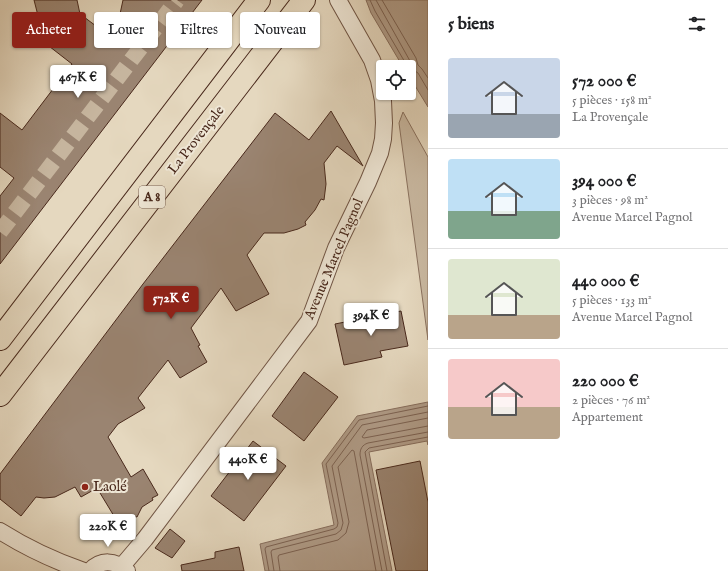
<!DOCTYPE html>
<html lang="fr">
<meta charset="utf-8">
<style>
:root{--surface:#fff;--page:#f6f6f6;--text:#202124;--muted:#757577;--line:#e0e0e0;--accent:#8f2418}
body{margin:0;font-family:"IM FELL English",serif;background:var(--page);color:var(--text);height:100vh;display:flex;flex-direction:column;font-size:15px;white-space:nowrap}
*{box-sizing:border-box;margin:0}
p{font-size:13px;color:var(--muted)}
.icon{flex:none;width:22px;height:22px;fill:none;stroke:currentColor;stroke-width:2;stroke-linecap:round;stroke-linejoin:round}
.map{position:relative;flex:1;overflow:hidden}
.drawer{display:flex;flex-direction:column;background:var(--surface);width:300px}
.drawer>*{flex:none}
.top-card{position:absolute;left:12px;top:12px;width:356px;height:36px;display:flex;gap:8px}
.tools{position:absolute;left:376px;top:60px;display:grid;gap:8px}
.tools a{display:grid;place-items:center;width:40px;height:40px;border-radius:4px;background:var(--surface);box-shadow:0 1px 3px #0004;font-size:20px}
.price{position:absolute;translate:-50% -34px;padding:0 9px;border-radius:4px;background:#fff;color:#222;font-size:13px;line-height:26px;filter:drop-shadow(0 1px 2px #0008)}
.price::after{content:'';position:absolute;left:50%;top:24px;width:12px;height:9px;margin-left:-6px;background:inherit;clip-path:polygon(0 0,100% 0,50% 100%)}
.price.on{background:var(--accent);color:#fff}
ul{padding:0;list-style:none}
li{display:flex;align-items:center;gap:12px;height:100px;padding:0 20px}
li+li{border-top:1px solid var(--line)}
li span{display:grid;place-items:center;flex:none;width:112px;height:80px;border-radius:4px;color:#555}
li>.icon{margin-inline-start:auto}
span .icon{width:48px;height:48px;fill:#fffc;stroke-width:1}
li b{font-size:17px}
h2{display:flex;justify-content:space-between;align-items:center;height:48px;padding:0 20px;font-size:17px}
.chip{padding:0 14px;border-radius:4px;background:var(--surface);box-shadow:0 1px 3px #0004;font-size:14px;line-height:36px}
.chip.on{background:var(--accent);color:#fff}
main{display:flex;flex:1;min-height:0}
.map>svg:first-child{display:block}
.green{fill:#cabaa3;stroke:#8a7260}
.water{fill:#b09c88;stroke:#876e5d}
.lines{fill:none;stroke-linecap:round;stroke-linejoin:round}
.shore{stroke:#7c6252;stroke-width:1}
.building{fill:#9a8471;stroke:#49291c}
.minor-tunnel{stroke:#c6b59e;stroke-width:16;stroke-dasharray:16 8;stroke-linecap:butt}
.minor-casing{stroke:#705545;stroke-width:18}
.highway-casing{stroke:#49291c;stroke-width:24}
.minor{stroke:#eee6d5;stroke-width:16}
.highway{stroke:#e5d8bf;stroke-width:22}
.poi-dot{fill:#8f2418;stroke:#eee6d5;stroke-width:1.5}
.labels{text-anchor:middle;dominant-baseline:central;stroke-width:4;stroke-linejoin:round;paint-order:stroke}
.shield{fill:#eee6d5;stroke:#7a6254;stroke-width:1}
.shield-label{font-size:13px;font-weight:bold;fill:#49291c}
.street-label{font-size:14px;fill:#49291c;stroke:#eee6d5}
.poi-label{font-size:14px;fill:#49291c;stroke:#eee6d5;text-anchor:start}
</style>
<main>
<div class="map">
<svg width="428" height="571" viewBox="0 0 428 571">
<rect width="100%" height="100%" fill="#e5d8bf"/>
<filter id="stains"><feTurbulence type="fractalNoise" baseFrequency=".005" numOctaves="4"/><feColorMatrix values="0 0 0 0 .2 0 0 0 0 .09 0 0 0 0 .02 0 0 0 .5 -.17"/></filter>
<radialGradient id="worn" r=".72"><stop offset=".6" stop-color="#630" stop-opacity="0"/><stop offset="1" stop-color="#630" stop-opacity=".3"/></radialGradient>
<path class="green" d="M403 112 428 157V340L399 123Z"/>
<path class="water" d="M366 0H428V107L409 76V67H403L371 13Z
M428 402V445L427 441 369 452 392 571H265L260 544 334 525 322 463 357 416Z"/>
<g class="lines">
<path class="shore" d="M370 0 375 11 406 64V67
M376 0 410 61 412 69 418 73 428 90
M382 0 416 58 418 65 422 69 428 78
M428 418 367 430 362 437 364 438 428 426
M269 571 265 549 266 547 334 529 337 527 338 523 326 464 359 420 428 406
M274 571 271 552 272 550 336 534 341 530 343 523 332 466 362 425 428 412
M280 571 278 557 279 555 338 540 346 533 349 522 338 467 352 450 354 451 376 571
M382 571 360 455C360 449 362 445 368 443L428 432
M387 571 365 452 369 448 428 437"/>
</g>
<path class="building" d="M34 0H77L80 14 124 47 120 14 123 0H202L0 264V196L14 178 0 167V113L22 130 72 64 45 43Z
M331 111 363 166 337 146 324 163 326 184 324 200 321 199 315 210 305 222 306 225 298 229 284 233H264L247 255 269 294 236 311 221 288 191 328 200 345 198 346 207 362 180 378 168 360 138 398 145 408 118 424 108 437 131 477 143 469 158 495 152 498 153 500 142 507 137 517 128 515 117 521 97 488 81 497 75 487 55 497 44 498 36 497 21 516 0 499V474L143 284 275 113 309 140Z
M401 311 408 346 380 351 382 357 344 365 335 324Z
M304 372 338 397 304 441 272 416Z
M253 441 286 466 244 521 211 496Z
M420 461 428 502V571H396L376 470Z
M170 529 185 541 172 558 155 548Z
M239 547 244 571H182L181 565 215 558V552Z"/>
<g class="lines">
<path class="minor-tunnel" d="M0 232 177 0"/>
<defs>
<path id="minor" d="M0 531C27 548 55 561 84 571
M122 566 145 539 309 321 336 248 368 182 380 153 383 139 384 123 383 101 379 80 372 60 338 0
M90 571C101 559 115 560 127 571"/>
<path id="highway" d="M0 339 259 0
M0 395 304 0"/>
</defs>
<use href="#minor" class="minor-casing"/>
<use href="#highway" class="highway-casing"/>
<use href="#minor" class="minor"/>
<use href="#highway" class="highway"/>
</g>
<circle class="poi-dot" cx="85" cy="487" r="4"/>
<g class="labels">
<rect class="shield" x="139" y="186" width="26" height="22" rx="3"/>
<g class="shield-label">
<text x="152" y="197">A 8</text>
</g>
<g class="street-label">
<text transform="translate(196 140) rotate(-52)">La Provençale</text>
<text transform="translate(334 259) rotate(-67)">Avenue Marcel Pagnol</text>
</g>
<g class="poi-label">
<text x="93" y="487">Laolé</text>
</g>
</g>
<rect width="100%" height="100%" filter="url(#stains)"/>
<rect width="100%" height="100%" fill="url(#worn)"/>
</svg>
<div class="tools">
<a><svg class="icon" aria-label="locate" viewBox="0 0 24 24"><circle cx="12" cy="12" r="6"/><path d="M12 2v4M12 18v4M2 12h4M18 12h4"/></svg></a>
</div>
<b class="price" style="left:78px;top:99px">467K €</b>
<b class="price on" style="left:171px;top:320px">572K €</b>
<b class="price" style="left:371px;top:337px">394K €</b>
<b class="price" style="left:248px;top:481px">440K €</b>
<b class="price" style="left:108px;top:548px">220K €</b>
<div class="top-card">
<a class="chip on">Acheter</a>
<a class="chip">Louer</a>
<a class="chip">Filtres</a>
<a class="chip">Nouveau</a>
</div>
</div>
<section class="drawer">
<h2>5 biens<svg class="icon" aria-label="filters" viewBox="0 0 24 24"><path d="M4 7h16M4 17h16"/><circle cx="9" cy="7" r="2"/><circle cx="15" cy="17" r="2"/></svg></h2>
<ul>
<li><span style="background:linear-gradient(#c9d6e8 70%,#9aa5b1 0)"><svg class="icon" aria-label="home" viewBox="0 0 24 24"><path d="M3 11l9-7 9 7M6 9v11h12V9"/></svg></span><div><b>572 000 €</b><p>5 pièces · 158 m²</p><p>La Provençale</p></div></li>
<li><span style="background:linear-gradient(#bfe0f5 65%,#7fa58c 0)"><svg class="icon" aria-label="home" viewBox="0 0 24 24"><path d="M3 11l9-7 9 7M6 9v11h12V9"/></svg></span><div><b>394 000 €</b><p>3 pièces · 98 m²</p><p>Avenue Marcel Pagnol</p></div></li>
<li><span style="background:linear-gradient(#dfe7d0 70%,#b9a48a 0)"><svg class="icon" aria-label="home" viewBox="0 0 24 24"><path d="M3 11l9-7 9 7M6 9v11h12V9"/></svg></span><div><b>440 000 €</b><p>5 pièces · 133 m²</p><p>Avenue Marcel Pagnol</p></div></li>
<li><span style="background:linear-gradient(#f6c9c9 60%,#b9a48a 0)"><svg class="icon" aria-label="home" viewBox="0 0 24 24"><path d="M3 11l9-7 9 7M6 9v11h12V9"/></svg></span><div><b>220 000 €</b><p>2 pièces · 76 m²</p><p>Appartement</p></div></li>
</ul>
</section>
</main>
